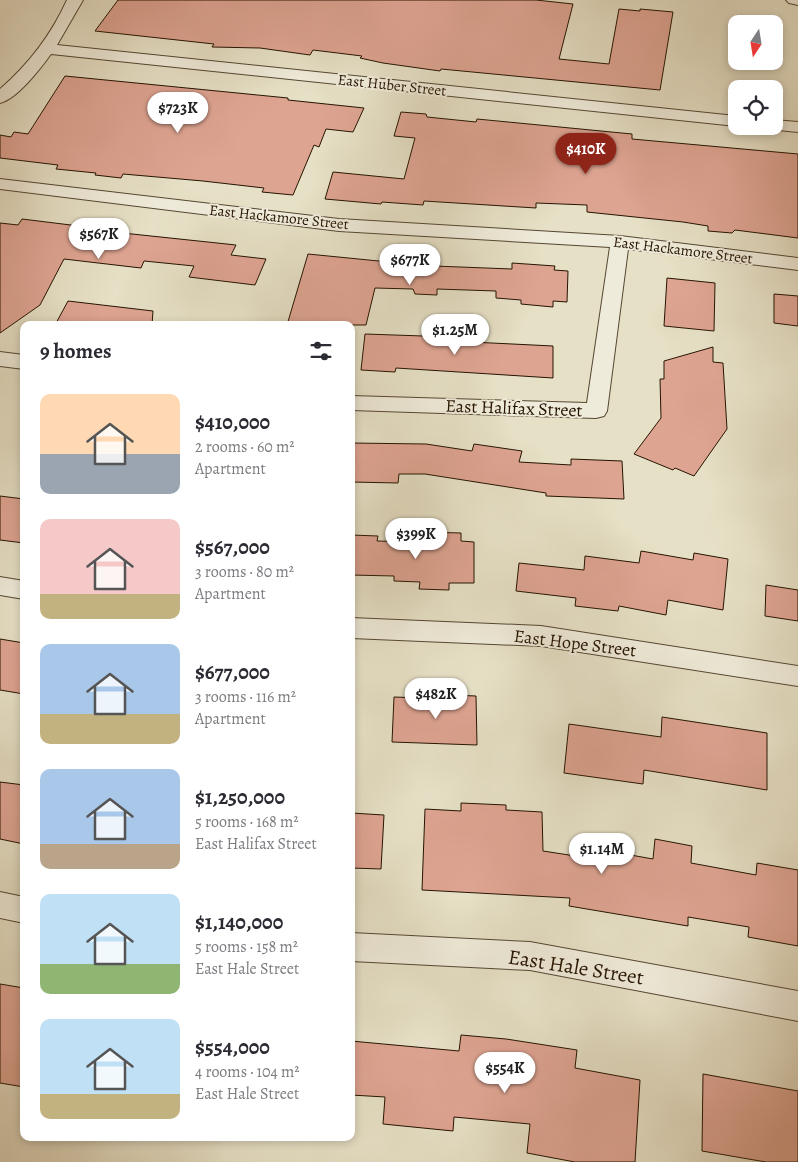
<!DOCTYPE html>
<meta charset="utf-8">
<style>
:root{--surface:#fff;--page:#f2f2f3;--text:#2b2b33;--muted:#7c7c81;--accent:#8f2418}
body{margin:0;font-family:Alegreya,serif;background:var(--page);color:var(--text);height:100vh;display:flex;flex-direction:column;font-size:19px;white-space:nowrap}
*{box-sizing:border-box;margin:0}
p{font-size:16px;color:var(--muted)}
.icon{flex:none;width:28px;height:28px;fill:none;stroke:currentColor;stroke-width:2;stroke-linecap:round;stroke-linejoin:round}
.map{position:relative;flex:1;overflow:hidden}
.drawer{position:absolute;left:20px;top:321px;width:335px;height:820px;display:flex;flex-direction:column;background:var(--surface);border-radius:10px;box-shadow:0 2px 8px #0003}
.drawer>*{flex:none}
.needle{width:32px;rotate:192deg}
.fabs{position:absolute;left:728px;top:15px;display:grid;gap:10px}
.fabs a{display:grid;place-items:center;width:55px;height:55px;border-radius:10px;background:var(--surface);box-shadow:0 2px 8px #0003;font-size:25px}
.price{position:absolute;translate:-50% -42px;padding:0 11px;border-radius:18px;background:#fff;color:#222;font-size:16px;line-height:32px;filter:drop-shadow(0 1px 2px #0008)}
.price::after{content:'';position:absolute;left:50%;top:30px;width:15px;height:11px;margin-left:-8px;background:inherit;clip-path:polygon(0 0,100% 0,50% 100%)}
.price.selected{background:var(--accent);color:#fff}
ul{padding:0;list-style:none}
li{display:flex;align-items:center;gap:15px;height:125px;padding:0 20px}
li span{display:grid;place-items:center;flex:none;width:140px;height:100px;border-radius:10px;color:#555}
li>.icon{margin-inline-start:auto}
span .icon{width:60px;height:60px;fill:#fffc;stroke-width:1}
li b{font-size:21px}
h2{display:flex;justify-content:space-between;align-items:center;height:60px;padding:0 20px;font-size:21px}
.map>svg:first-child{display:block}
.building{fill:#dea492;stroke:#251400}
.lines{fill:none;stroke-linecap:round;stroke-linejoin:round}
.minor-casing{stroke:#554732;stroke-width:2}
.minor{fill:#efebda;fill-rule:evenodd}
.labels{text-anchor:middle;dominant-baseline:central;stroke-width:4;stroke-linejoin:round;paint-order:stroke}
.far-street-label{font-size:15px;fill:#251400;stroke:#efebda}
.street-label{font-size:18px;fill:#251400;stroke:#efebda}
.near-street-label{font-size:21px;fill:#251400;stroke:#efebda}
</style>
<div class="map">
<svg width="798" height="1162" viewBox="0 0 798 1162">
<rect width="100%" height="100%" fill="#e6e0c6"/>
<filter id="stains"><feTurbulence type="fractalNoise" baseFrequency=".004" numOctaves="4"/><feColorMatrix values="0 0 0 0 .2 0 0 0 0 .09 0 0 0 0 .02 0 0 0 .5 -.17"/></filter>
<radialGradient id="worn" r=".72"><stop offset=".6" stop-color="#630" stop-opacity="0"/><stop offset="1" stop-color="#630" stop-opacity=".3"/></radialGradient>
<path class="building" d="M118 0H536L573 4 559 59 609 64 619 9 640 11V9L673 12 660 90 441 69 440 71 383 63 360 58 362 56 313 50 310 55 260 48 212 47 214 44 95 31Z
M65 76 288 98V100L364 108 353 132 326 129 319 147 314 145 293 195 262 192 264 188 203 181 123 174 121 178 95 175 96 173 56 169 58 165 0 158V135L11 137 14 132 28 134Z
M401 112 426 114 427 117 476 122 477 119 632 134V139L798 154V238L735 230 732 233 708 231V226L683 222 587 212V205L536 203V208L424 201 423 205 382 202 381 204 325 199 333 172 404 179 415 138 394 136Z
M22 219 87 227 85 229 236 245 231 255 266 259 255 285 189 277 194 266 144 261 141 268 64 259 40 305 0 333V223L18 225Z
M308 254 409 264V262L435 263 434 266 512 269V263L555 266 554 270 568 271 567 302 553 301V307L521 304V300L496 298V291L437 289V295L415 294 413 289 375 288 366 325H287Z
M667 278 715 283 714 331 664 326Z
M774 294 798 296V326L774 323Z
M68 301 153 311 152 325H55Z
M365 334 452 337 451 341 553 346V378L396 368 395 372 361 370Z
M713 347V362L723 363 727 429 694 476 675 468 673 470 634 454 661 418 660 379H664V361Z
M351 443 426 444 472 451 474 444 522 451 519 462 571 465V459L622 461 624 499 546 496V493L425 474H399L398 483 351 482Z
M0 496 24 499V543L0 540Z
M421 532 461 533V541L474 542V583H449V590L419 589 420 582 394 581V576L351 575V535L378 536 377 541 421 542Z
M641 551 693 560 694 553 728 559 723 610 668 600 666 615 619 606 618 611 575 606 576 598 516 591 519 563 584 570 585 556 639 563Z
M766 585 798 590V621L765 616Z
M0 639 24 643V694L0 690Z
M422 694 476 696 477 745 392 742 394 697 422 698Z
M662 717 767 733V790L644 770 643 784 564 773 569 724 661 737Z
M0 782 24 785V844L0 839Z
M461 803 506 805V810L542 812 543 851 595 859 597 849 653 859 655 839 692 846 691 863 756 875 757 863 798 870V946L748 937 749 927 688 917V926L569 906 570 898 422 890 425 809 461 811Z
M351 813 384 815 381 869 351 868Z
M0 984 24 988V1087L0 1083Z
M461 1035 506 1039 577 1050 575 1068 640 1080 635 1162H575L527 1153 530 1124 454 1117 453 1131 383 1124 385 1097 351 1095V1041L459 1051Z
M703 1074 798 1091V1162H766L702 1151Z"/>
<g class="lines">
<defs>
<path id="minor" d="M67 0H83L57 45 736 116V126L51 54C41 68 17 99 0 103V89C29 64 51 35 67 0Z
M786 0H798V5L789 3Z
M774 120 798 122V132L768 129 766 126H774Z
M0 179 339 219 620 236 798 258V270L628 249 607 411 604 416 596 418 351 410V396L587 403 610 247 339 231 0 189Z
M0 352 24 355V369L0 366Z
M0 577 24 581V599L0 595Z
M351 618 541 626 798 666V686L541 646 351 638Z
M0 892 24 897V923L0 918Z
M351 933 530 942 798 991V1021L530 970 351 961Z"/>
</defs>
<use href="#minor" class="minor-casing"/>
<use href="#minor" class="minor"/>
</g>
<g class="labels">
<g class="far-street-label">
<text transform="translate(392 85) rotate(6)">East Huber Street</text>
<text transform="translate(279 217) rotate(6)">East Hackamore Street</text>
<text transform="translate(683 250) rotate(7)">East Hackamore Street</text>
</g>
<g class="street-label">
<text transform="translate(514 408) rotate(2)">East Halifax Street</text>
<text transform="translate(575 643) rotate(7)">East Hope Street</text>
</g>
<g class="near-street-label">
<text transform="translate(576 967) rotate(9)">East Hale Street</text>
</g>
</g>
<rect width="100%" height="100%" filter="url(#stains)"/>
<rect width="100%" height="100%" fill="url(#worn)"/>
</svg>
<div class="fabs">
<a><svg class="needle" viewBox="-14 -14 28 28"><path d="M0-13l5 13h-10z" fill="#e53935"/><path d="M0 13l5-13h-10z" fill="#7c7c81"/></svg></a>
<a><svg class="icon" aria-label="locate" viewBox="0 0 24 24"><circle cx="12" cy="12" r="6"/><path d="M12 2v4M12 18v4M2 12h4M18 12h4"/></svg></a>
</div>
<b class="price" style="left:178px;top:134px">$723K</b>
<b class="price selected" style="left:586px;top:175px">$410K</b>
<b class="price" style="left:99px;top:260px">$567K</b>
<b class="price" style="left:410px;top:286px">$677K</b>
<b class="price" style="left:455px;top:356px">$1.25M</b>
<b class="price" style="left:416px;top:560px">$399K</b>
<b class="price" style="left:436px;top:720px">$482K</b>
<b class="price" style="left:602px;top:875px">$1.14M</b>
<b class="price" style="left:505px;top:1094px">$554K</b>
<section class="drawer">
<h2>9 homes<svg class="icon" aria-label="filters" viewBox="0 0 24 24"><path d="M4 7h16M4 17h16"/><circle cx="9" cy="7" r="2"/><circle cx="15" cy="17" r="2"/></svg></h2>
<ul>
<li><span style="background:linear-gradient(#ffd9b3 60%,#9aa5b1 0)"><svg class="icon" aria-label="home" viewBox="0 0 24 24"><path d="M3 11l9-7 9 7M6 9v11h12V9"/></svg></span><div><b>$410,000</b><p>2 rooms · 60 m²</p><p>Apartment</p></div></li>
<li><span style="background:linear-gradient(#f6c9c9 75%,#c2b280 0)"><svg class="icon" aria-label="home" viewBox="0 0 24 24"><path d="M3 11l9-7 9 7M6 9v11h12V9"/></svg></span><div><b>$567,000</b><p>3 rooms · 80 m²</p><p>Apartment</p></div></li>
<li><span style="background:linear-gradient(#a9c7e8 70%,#c2b280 0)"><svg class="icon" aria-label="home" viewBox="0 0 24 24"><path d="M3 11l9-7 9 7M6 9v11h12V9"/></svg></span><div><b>$677,000</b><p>3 rooms · 116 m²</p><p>Apartment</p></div></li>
<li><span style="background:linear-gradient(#a9c7e8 75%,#b9a48a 0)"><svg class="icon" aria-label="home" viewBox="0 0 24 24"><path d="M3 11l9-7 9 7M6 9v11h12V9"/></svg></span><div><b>$1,250,000</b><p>5 rooms · 168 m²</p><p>East Halifax Street</p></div></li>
<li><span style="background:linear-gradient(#bfe0f5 70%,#8fb573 0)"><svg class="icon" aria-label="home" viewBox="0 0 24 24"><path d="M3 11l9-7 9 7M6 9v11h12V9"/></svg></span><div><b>$1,140,000</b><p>5 rooms · 158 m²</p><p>East Hale Street</p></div></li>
<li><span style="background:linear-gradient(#bfe0f5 75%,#c2b280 0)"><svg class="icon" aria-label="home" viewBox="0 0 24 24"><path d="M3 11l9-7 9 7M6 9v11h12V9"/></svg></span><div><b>$554,000</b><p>4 rooms · 104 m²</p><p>East Hale Street</p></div></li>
</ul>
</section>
</div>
